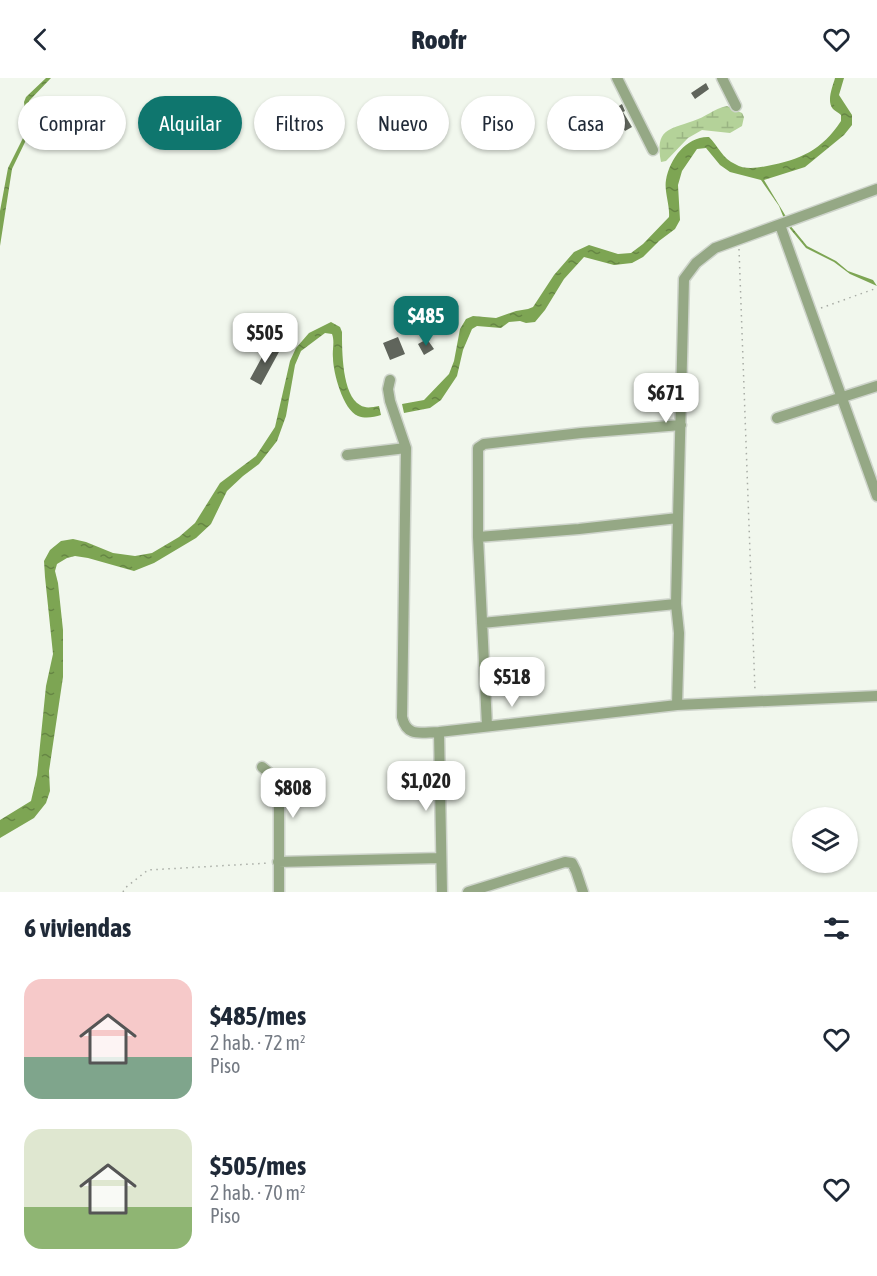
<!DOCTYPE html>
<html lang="es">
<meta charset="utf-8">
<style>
:root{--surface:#fff;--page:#f6f6f7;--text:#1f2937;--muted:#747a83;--accent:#0f766e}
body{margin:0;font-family:"Asap Condensed",sans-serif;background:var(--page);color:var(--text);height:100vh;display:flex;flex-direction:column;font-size:22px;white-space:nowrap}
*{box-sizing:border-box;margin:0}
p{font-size:20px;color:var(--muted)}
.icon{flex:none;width:33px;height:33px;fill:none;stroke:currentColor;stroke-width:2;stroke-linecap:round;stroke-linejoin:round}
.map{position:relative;height:814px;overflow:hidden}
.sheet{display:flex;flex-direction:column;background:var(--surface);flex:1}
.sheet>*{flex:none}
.guide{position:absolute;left:18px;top:18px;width:842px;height:54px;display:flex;gap:12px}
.fabs{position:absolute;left:792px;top:729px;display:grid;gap:12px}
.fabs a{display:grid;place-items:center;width:66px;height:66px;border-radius:50%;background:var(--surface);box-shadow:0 2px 4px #0004;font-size:30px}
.price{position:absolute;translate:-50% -51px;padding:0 14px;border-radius:12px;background:#fff;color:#222;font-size:20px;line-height:39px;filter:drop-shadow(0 2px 3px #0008)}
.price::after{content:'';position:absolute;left:50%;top:36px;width:18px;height:14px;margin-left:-9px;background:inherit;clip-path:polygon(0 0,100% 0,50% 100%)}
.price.selected{background:var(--accent);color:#fff}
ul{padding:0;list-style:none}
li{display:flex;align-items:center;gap:18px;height:150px;padding:0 24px}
li span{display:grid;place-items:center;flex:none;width:168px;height:120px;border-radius:18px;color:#555}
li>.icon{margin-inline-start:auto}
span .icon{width:72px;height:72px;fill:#fffc;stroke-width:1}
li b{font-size:26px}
h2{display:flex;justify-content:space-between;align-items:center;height:72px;padding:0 24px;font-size:26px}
.pill{padding:0 21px;border-radius:27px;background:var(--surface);box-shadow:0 2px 4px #0004;font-size:21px;line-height:54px}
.pill.selected{background:var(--accent);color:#fff}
header{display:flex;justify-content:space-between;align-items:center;height:78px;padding:0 24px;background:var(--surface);font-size:27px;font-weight:800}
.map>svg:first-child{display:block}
.wetland{fill:url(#wetland-marsh)}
.water{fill:url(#water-ripples)}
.building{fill:#60655c}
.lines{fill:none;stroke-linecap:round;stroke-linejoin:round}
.minor-casing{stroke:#ced4cb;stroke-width:13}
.path{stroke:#a8aca5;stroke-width:1.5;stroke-dasharray:1.5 4.5;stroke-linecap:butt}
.minor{stroke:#95a885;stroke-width:10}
</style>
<header><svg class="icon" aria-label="back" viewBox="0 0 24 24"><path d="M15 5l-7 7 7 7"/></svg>Roofr<svg class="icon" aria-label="heart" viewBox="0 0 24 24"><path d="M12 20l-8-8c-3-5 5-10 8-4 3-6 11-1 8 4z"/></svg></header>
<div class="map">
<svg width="877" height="814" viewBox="0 0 877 814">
<defs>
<pattern id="wetland-marsh" width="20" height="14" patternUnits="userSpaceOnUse" patternTransform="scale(1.5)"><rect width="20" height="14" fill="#b4d299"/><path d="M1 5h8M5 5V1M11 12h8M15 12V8" fill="none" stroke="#9ab483"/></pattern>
<pattern id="water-ripples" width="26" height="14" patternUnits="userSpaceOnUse" patternTransform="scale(1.5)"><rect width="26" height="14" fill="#7da553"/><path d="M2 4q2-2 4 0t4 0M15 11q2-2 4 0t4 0" fill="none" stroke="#668644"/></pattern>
</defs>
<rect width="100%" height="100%" fill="#f1f7ed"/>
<path class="wetland" d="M727 28 742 35 744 39 742 48 730 55 702 52 688 60 666 83 661 84C655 51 668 52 693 43 706 39 713 31 727 28Z"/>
<path class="water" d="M46 0H51L29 23 30 44 27 60 12 91 0 168V133L8 90 24 58 26 43 24 24 26 19Z
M835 0H844L839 17 852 37V47L844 57 805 89 764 102 788 142 785 143 779 128 761 102 730 94 720 87 706 70 697 71 682 93 678 107 680 142 675 151 659 163 643 179 632 185 614 187 584 179 564 201 545 232 535 244 526 245 520 243 509 244 501 250 477 248 472 251 463 272 457 298 441 322 430 330 404 335 402 326 424 322 449 296 454 283 460 251 466 241 473 238 496 240 516 233 528 231 533 229 554 197 574 174 589 167 618 176 631 175 643 166 669 139C670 127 664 113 666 102 670 80 687 58 709 59 718 68 723 81 735 86 745 92 756 90 767 88 800 82 822 72 841 43V37C839 35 835 33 833 31 826 23 833 8 835 0Z
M789 146 807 168 836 183 848 193 873 202 877 208 850 196 834 184 806 170 787 147Z
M331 244 340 249 342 254C342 273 342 317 360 327 366 331 372 329 379 328L381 337C374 339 366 341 358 338 343 332 333 294 333 280 332 271 335 264 332 256L325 255 301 273 295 287 286 338 277 363 259 386 243 398 227 413 211 446 196 460 154 485 134 493 88 480 75 478 67 480 57 486 55 493 58 505 63 552V599L49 693 50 713 46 725 34 740 0 760V742L31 723 37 697 46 608 53 576 45 499 44 483 50 472 61 463 73 461 86 464 113 475 135 478 152 475 179 459 195 445 220 405 256 378 275 349 290 283 296 270 309 255Z"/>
<path class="building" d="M706 5 709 11 695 21 691 15Z
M622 26 625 33 623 34 632 49 625 53 616 38 614 39 611 33Z
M398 259 405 276 390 282 383 265Z
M427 261 434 271 424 277 418 266Z
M269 266 280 272 261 307 250 301Z"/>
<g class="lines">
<defs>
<path id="minor" d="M617 0 653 72
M722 0 736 28
M780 147 877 418
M390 302 388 311 390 323 406 370 402 639C407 660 421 654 439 654L677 627 877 618
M777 340 877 308
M347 377 406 370
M478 459 579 451 678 440
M482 545 676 526
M677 627 679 555 676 526 678 440 684 201 696 185 715 170 877 111
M487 648 478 459V370L484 366 581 355 681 347
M439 654 442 814
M262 689 278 702 279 708V814
M278 784 441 780
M468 814 565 784 572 785 576 793 583 814"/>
</defs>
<use href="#minor" class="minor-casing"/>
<path class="path" d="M739 171 755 613
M821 230 877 210
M123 814 125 810 148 792 269 785"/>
<use href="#minor" class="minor"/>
</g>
</svg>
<div class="fabs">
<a><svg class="icon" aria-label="layers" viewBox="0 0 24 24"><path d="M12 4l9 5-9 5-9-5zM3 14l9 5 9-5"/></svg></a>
</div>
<b class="price selected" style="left:426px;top:269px">$485</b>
<b class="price" style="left:265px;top:286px">$505</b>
<b class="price" style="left:666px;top:346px">$671</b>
<b class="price" style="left:512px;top:630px">$518</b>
<b class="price" style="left:426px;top:734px">$1,020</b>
<b class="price" style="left:293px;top:741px">$808</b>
<div class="guide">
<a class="pill">Comprar</a>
<a class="pill selected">Alquilar</a>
<a class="pill">Filtros</a>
<a class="pill">Nuevo</a>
<a class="pill">Piso</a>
<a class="pill">Casa</a>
</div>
</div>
<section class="sheet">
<h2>6 viviendas<svg class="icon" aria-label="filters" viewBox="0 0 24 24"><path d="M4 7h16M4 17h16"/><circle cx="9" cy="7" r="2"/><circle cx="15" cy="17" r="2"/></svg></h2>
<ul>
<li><span style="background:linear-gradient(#f6c9c9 65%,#7fa58c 0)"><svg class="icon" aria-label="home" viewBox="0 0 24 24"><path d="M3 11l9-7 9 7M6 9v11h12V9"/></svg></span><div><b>$485/mes</b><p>2 hab. · 72 m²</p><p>Piso</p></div><svg class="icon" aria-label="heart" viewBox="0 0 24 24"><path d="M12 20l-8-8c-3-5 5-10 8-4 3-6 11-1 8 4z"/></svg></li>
<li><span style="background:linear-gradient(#dfe7d0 65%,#8fb573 0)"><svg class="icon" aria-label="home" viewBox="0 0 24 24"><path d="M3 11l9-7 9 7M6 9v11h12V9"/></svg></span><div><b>$505/mes</b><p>2 hab. · 70 m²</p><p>Piso</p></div><svg class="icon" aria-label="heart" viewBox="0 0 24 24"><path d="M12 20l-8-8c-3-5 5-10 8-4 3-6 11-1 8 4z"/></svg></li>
</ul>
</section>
